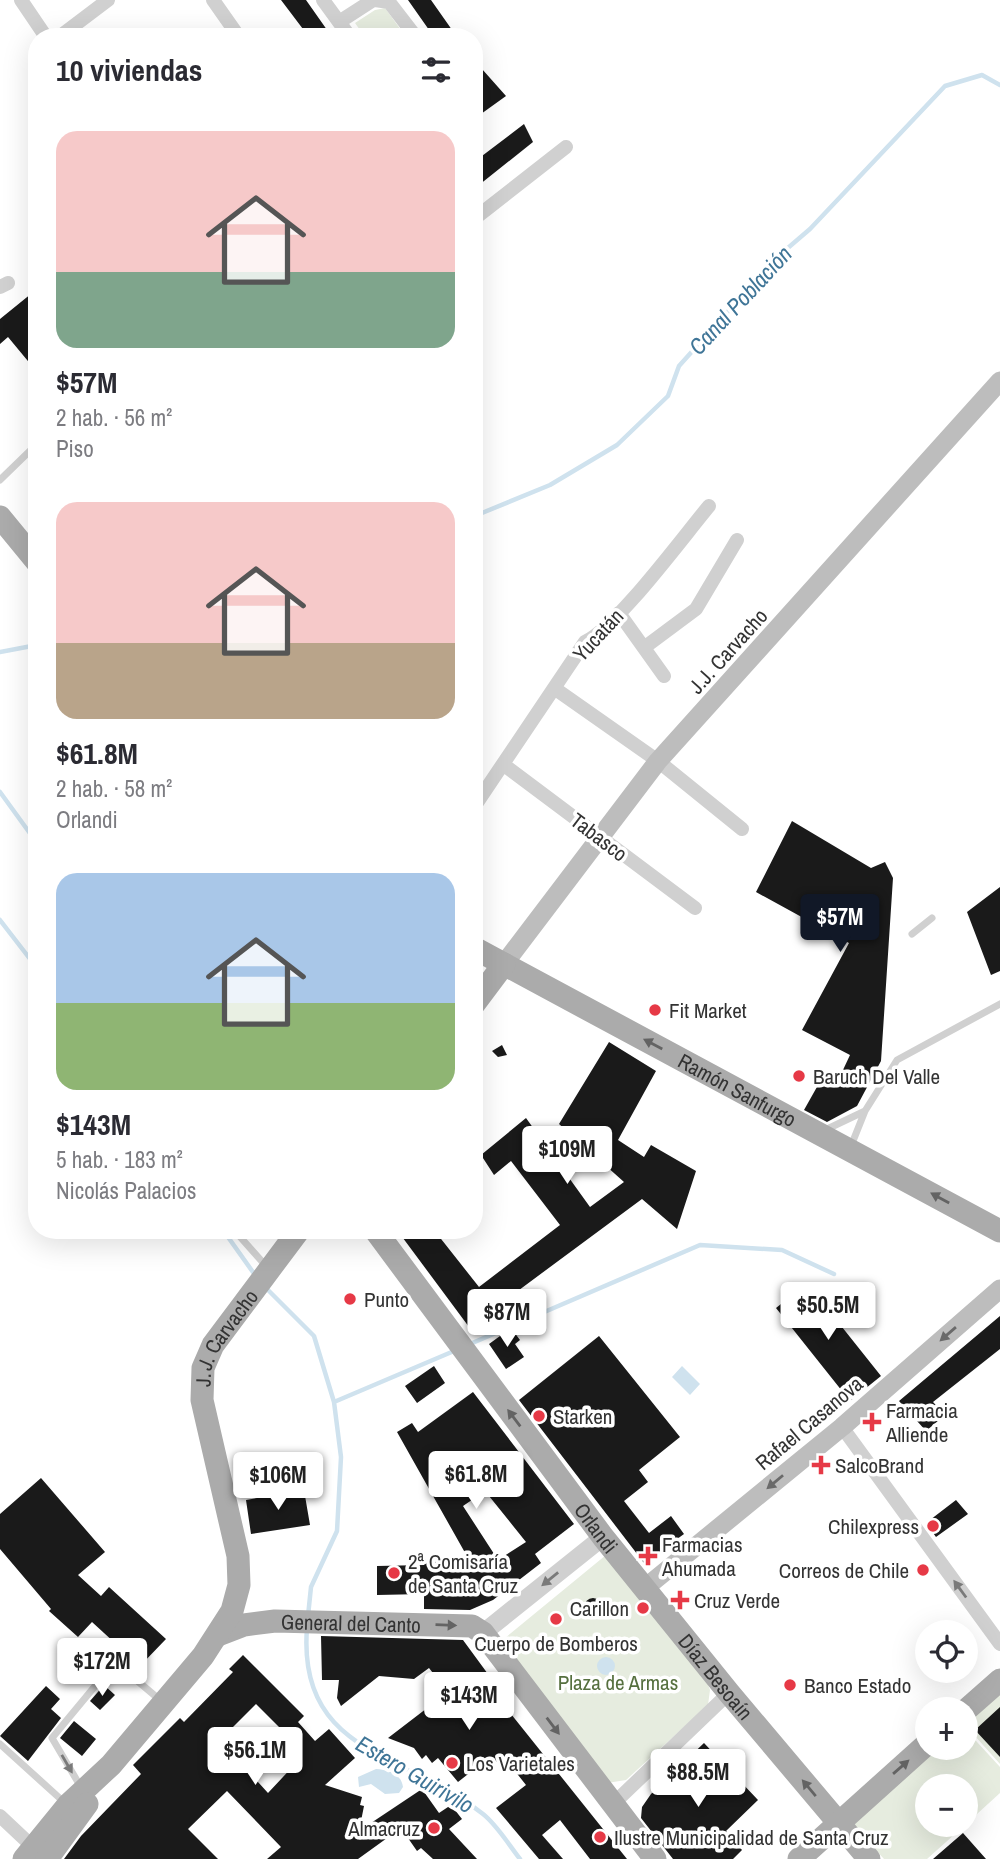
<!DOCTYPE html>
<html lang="es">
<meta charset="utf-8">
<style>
:root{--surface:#fff;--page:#f2f2f3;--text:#2b2b33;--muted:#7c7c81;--accent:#111827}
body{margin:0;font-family:"Archivo Narrow",sans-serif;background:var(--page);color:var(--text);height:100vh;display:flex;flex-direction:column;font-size:26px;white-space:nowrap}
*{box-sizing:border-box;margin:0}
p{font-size:23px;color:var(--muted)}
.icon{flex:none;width:38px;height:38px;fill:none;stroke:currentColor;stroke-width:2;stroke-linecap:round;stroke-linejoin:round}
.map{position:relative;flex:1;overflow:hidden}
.side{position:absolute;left:28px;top:28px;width:455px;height:1211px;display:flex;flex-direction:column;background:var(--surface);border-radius:28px;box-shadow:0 7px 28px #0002}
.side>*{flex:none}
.controls{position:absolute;left:915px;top:1620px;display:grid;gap:14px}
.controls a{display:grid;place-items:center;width:63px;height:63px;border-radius:50%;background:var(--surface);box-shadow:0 7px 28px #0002;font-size:35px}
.price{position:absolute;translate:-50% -60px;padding:0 16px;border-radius:7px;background:#fff;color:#222;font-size:23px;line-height:46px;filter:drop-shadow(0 2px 4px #0008)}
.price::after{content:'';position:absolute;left:50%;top:42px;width:21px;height:16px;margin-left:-10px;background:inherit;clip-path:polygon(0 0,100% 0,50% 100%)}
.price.selected{background:var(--accent);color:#fff}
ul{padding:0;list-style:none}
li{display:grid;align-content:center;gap:14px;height:371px;padding:0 28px}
li span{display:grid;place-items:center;height:217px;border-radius:21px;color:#555}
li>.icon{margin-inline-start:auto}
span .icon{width:126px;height:126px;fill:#fffc;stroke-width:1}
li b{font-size:30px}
h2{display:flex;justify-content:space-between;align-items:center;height:84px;padding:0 28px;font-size:30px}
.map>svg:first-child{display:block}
.green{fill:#e6ecdf}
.water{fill:#cfe2ee}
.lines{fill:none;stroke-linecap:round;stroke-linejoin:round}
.stream{stroke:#cfe2ee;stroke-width:4.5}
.building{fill:#1a1a1a;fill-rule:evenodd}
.service{stroke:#d0d0d0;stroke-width:7}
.minor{stroke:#d0d0d0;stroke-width:14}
.tertiary{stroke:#d0d0d0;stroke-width:18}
.secondary{stroke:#bdbdbd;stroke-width:19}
.primary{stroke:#ababab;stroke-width:23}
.oneway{fill:#636363}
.oneway2{fill:#6a6a6a}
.oneway3{fill:#7a7a7a}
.poi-dot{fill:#e63946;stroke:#fff;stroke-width:2.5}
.labels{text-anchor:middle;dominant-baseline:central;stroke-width:7;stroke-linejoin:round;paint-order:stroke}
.street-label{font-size:21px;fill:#333;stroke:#fff}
.poi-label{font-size:21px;fill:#333;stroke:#fff;text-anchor:start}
.park-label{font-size:21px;fill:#56703f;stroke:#fff}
.water-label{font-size:23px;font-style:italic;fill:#3f7597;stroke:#fff}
</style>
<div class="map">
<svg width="1000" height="1859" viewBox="0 0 1000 1859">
<rect width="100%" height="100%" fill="#fff"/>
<path class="green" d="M385 8 406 37H365L355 23 375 10Z
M606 1555 706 1679 710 1690 708 1705 626 1780 607 1783 499 1643Z
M1000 1693V1764L966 1726V1722Z
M966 1730 1000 1767V1793L966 1824V1787H928V1825H965L927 1859H884L851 1823 938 1748H966Z"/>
<path class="water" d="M682 1366 700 1384 690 1395 672 1377Z
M597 1666a9 9 0 1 1 18 0a9 9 0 1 1-18 0Z
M376 1769C388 1770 401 1773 403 1787L399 1793 385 1794 371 1784 359 1787 358 1777Z"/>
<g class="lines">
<path class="stream" d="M474 521 482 513 550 485 617 445 668 396 679 366 775 259 810 229 945 86 982 75 1000 85
M0 652 37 645
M0 792 37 843
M0 920 37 968
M223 1230 255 1275
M265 1287 314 1336 334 1402 341 1457 337 1531 311 1587 308 1616
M470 1344 700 1245 782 1250 834 1274
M334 1402 454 1351
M307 1628C297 1754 406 1753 483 1814 497 1825 509 1845 520 1859"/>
</g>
<path class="building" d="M281 0H306L332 37H309Z
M408 0H431L457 37H434Z
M474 60 506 96 474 119Z
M524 124 533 142 479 185 474 179V162Z
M37 289V314L28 322 37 332V372L8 337 0 344V319Z
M792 821 871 868 885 862 893 878 881 1061 857 1106 827 1122 804 1110 822 1078 835 1087 850 1055 802 1030 849 943 756 892Z
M1000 887V971L991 975 967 912Z
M609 1042 656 1071 618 1140 644 1157 651 1145 696 1171 677 1229 642 1199 469 1327 397 1230H434L479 1287 560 1225 511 1161 494 1175 481 1155 526 1118 590 1207 624 1182 559 1124Z
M502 1045 507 1055 498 1057 492 1051Z
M807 1283 881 1376 850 1401 776 1308Z
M1000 1316V1349L933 1402 945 1415 926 1431 899 1401Z
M511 1328 520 1340 515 1344 524 1357 506 1369 489 1344Z
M599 1336 680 1437 639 1470 648 1482 624 1501 649 1533 671 1516 684 1534 644 1563 519 1400Z
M434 1366 445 1383 417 1403 405 1386Z
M473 1392 574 1524 535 1554 541 1563 493 1600 470 1610 424 1609V1594L377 1595V1566L424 1565V1559L468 1558 397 1432 412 1423 418 1432ZM485 1491 526 1542 498 1560 463 1506Z
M41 1478 105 1552 78 1575 101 1596 109 1587 166 1639 140 1666 92 1622 78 1637 49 1611 51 1609 0 1549V1514Z
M304 1490 310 1525 251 1534 246 1500Z
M956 1500 968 1514 936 1537 926 1523Z
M584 1607a9 9 0 1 1 18 0a9 9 0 1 1-18 0Z
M321 1636 463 1640 496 1685 491 1689 627 1859H590L560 1820 542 1835 563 1859H539L496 1808 526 1785 503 1756 491 1766 486 1760 458 1782 438 1758 432 1763 426 1755 422 1759 414 1748 388 1738 448 1692 429 1668 414 1679 379 1676 341 1706 337 1698 339 1680H322Z
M243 1655 304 1716 298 1722 315 1741 329 1729 355 1758 325 1785 362 1797 360 1805 364 1806 359 1831 422 1789 439 1813 451 1805 462 1819 449 1829 477 1859H433L421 1848 417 1851 401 1828 358 1859H267L281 1847 227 1791 188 1829 218 1859H64L81 1836 141 1774 133 1765 180 1718 184 1722 233 1672 229 1669ZM256 1704 293 1741 284 1748 297 1762 268 1793 248 1771 253 1766 224 1736Z
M104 1685 115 1695 100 1710 90 1701Z
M46 1686 60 1699 51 1709 61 1718 28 1761 0 1736Z
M1000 1707V1757L975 1730Z
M74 1721 96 1739 82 1756 60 1738Z
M704 1743 758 1800 726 1831 742 1850 733 1859H673L641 1818 642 1807 651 1794Z
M963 1833 986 1859H933Z"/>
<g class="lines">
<path class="service" d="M0 480 37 444
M912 934 932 918
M823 1131 865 1111 897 1060 1000 1004
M851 1146 865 1111
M234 1230 266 1266
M0 1744 65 1803
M82 1789 52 1738 115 1662 160 1700"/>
<path class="minor" d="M21 0 46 37
M213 0 239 37
M323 0 350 37
M375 0 389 2 416 37
M339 22 373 0
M59 37 108 0
M474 219 566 147
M0 287 8 283
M619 613 664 676
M645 647 696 609 737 540
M554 688 658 761 742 829
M504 765 695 908
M474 807 585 642C616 628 683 537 709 506
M842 1427 1000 1644
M612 1805 729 1693
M0 1816 33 1847"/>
<path class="tertiary" d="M483 1633 603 1537"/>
<path class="secondary" d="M504 964 658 761 1000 381
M645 1588 842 1427 1000 1289"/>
<g class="primary">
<path d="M0 517 37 562"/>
<path id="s1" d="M474 948 1000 1231"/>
<path d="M474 1004 504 964"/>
<path id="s2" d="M375 1230 603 1537 729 1693 869 1859"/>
<path id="s3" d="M218 1635 244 1625 275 1621 472 1626 483 1633 655 1859"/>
<path d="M966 1710 1000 1680"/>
<path id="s4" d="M24 1859 68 1805 111 1765 203 1656 232 1611 239 1585 238 1556 202 1400 203 1368 213 1345 299 1230"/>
<path d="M47 1859 87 1804"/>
<path d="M799 1859 928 1743"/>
</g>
</g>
<defs><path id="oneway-solid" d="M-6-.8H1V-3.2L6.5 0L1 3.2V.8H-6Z" transform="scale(1.75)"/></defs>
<g class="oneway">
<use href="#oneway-solid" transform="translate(653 1044) rotate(-152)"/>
<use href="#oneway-solid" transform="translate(940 1198) rotate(-151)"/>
<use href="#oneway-solid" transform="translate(514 1418) rotate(-127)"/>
<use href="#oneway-solid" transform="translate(446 1625) rotate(2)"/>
<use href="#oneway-solid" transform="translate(553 1726) rotate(53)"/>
<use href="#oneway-solid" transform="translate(901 1767) rotate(-41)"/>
<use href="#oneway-solid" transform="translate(809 1788) rotate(-130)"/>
</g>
<g class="oneway2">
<use href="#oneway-solid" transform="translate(948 1334) rotate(139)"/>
<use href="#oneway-solid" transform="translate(775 1482) rotate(140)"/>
</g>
<g class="oneway3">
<use href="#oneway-solid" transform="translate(550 1579) rotate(141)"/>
<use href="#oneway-solid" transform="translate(960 1589) rotate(-126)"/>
<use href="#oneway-solid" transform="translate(67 1764) rotate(60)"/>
</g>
<g class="poi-dot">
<circle cx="655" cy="1010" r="7"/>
<circle cx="799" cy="1076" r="7"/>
<circle cx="350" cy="1299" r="7"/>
<circle cx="539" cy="1416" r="7"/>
<path d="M868.5 1411.5h7v7h7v7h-7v7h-7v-7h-7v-7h7z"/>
<path d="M817.5 1454.5h7v7h7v7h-7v7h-7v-7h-7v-7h7z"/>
<circle cx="933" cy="1526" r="7"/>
<path d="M644.5 1545.5h7v7h7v7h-7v7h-7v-7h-7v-7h7z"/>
<circle cx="923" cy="1570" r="7"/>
<circle cx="394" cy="1573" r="7"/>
<path d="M676.5 1589.5h7v7h7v7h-7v7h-7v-7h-7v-7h7z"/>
<circle cx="643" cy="1608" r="7"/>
<circle cx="556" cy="1619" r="7"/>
<circle cx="790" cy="1685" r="7"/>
<circle cx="452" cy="1763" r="7"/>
<circle cx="434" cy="1828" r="7"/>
<circle cx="600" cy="1837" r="7"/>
</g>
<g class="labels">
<g class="street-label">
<text transform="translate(598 635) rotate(-47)">Yucatán</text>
<text transform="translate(728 651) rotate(-48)">J.J. Carvacho</text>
<text transform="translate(599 837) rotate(37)">Tabasco</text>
<text stroke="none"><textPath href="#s1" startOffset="299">Ramón Sanfurgo</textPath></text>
<text stroke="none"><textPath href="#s4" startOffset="609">J. J. Carvacho</textPath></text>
<text transform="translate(809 1423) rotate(-40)">Rafael Casanova</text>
<text stroke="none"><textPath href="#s2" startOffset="371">Orlandi</textPath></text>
<text stroke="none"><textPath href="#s3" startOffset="135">General del Canto</textPath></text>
<text stroke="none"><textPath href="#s2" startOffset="562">Díaz Besoaín</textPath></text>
</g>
<g class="poi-label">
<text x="669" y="1010">Fit Market</text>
<text x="813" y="1076">Baruch Del Valle</text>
<text x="364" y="1299">Punto</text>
<text x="886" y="1410">Farmacia<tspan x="886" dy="24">Alliende</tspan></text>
<text x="553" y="1416">Starken</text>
<text x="835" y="1465">SalcoBrand</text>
<text x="919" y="1526" text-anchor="end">Chilexpress</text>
<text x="662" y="1544">Farmacias<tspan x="662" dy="24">Ahumada</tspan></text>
<text x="408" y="1561">2ª Comisaría<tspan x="408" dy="24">de Santa Cruz</tspan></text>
<text x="909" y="1570" text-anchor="end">Correos de Chile</text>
<text x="694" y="1600">Cruz Verde</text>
<text x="629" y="1608" text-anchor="end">Carillon</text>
<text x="556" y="1643" text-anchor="middle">Cuerpo de Bomberos</text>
<text x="804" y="1685">Banco Estado</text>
<text x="466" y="1763">Los Varietales</text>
<text x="420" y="1828" text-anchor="end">Almacruz</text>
<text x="614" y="1837">Ilustre Municipalidad de Santa Cruz</text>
</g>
<g class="park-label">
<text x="618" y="1682">Plaza de Armas</text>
</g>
<g class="water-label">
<text transform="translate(740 300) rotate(-47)">Canal Población</text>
<text transform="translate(415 1774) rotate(30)">Estero Guirivilo</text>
</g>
</g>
</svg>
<div class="controls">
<a><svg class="icon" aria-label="locate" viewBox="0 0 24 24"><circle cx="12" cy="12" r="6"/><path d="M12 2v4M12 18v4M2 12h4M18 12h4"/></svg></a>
<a>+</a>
<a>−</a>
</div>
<b class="price selected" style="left:840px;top:954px">$57M</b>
<b class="price" style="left:567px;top:1186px">$109M</b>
<b class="price" style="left:828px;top:1342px">$50.5M</b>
<b class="price" style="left:507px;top:1349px">$87M</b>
<b class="price" style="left:476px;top:1511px">$61.8M</b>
<b class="price" style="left:278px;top:1512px">$106M</b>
<b class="price" style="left:102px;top:1698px">$172M</b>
<b class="price" style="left:469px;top:1732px">$143M</b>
<b class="price" style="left:255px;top:1787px">$56.1M</b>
<b class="price" style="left:698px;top:1809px">$88.5M</b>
<section class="side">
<h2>10 viviendas<svg class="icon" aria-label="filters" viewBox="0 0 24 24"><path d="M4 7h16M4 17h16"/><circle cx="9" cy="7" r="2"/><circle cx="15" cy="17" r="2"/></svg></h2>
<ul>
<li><span style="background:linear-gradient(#f6c9c9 65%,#7fa58c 0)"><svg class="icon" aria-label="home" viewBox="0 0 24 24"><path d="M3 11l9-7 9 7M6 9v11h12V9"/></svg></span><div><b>$57M</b><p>2 hab. · 56 m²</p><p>Piso</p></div></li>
<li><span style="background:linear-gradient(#f6c9c9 65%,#b9a48a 0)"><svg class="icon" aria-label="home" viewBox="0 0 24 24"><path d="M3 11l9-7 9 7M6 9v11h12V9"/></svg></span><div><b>$61.8M</b><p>2 hab. · 58 m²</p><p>Orlandi</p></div></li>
<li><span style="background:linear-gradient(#a9c7e8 60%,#8fb573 0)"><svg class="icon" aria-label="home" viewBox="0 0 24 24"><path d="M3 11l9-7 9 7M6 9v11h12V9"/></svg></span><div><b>$143M</b><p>5 hab. · 183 m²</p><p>Nicolás Palacios</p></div></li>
</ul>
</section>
</div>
